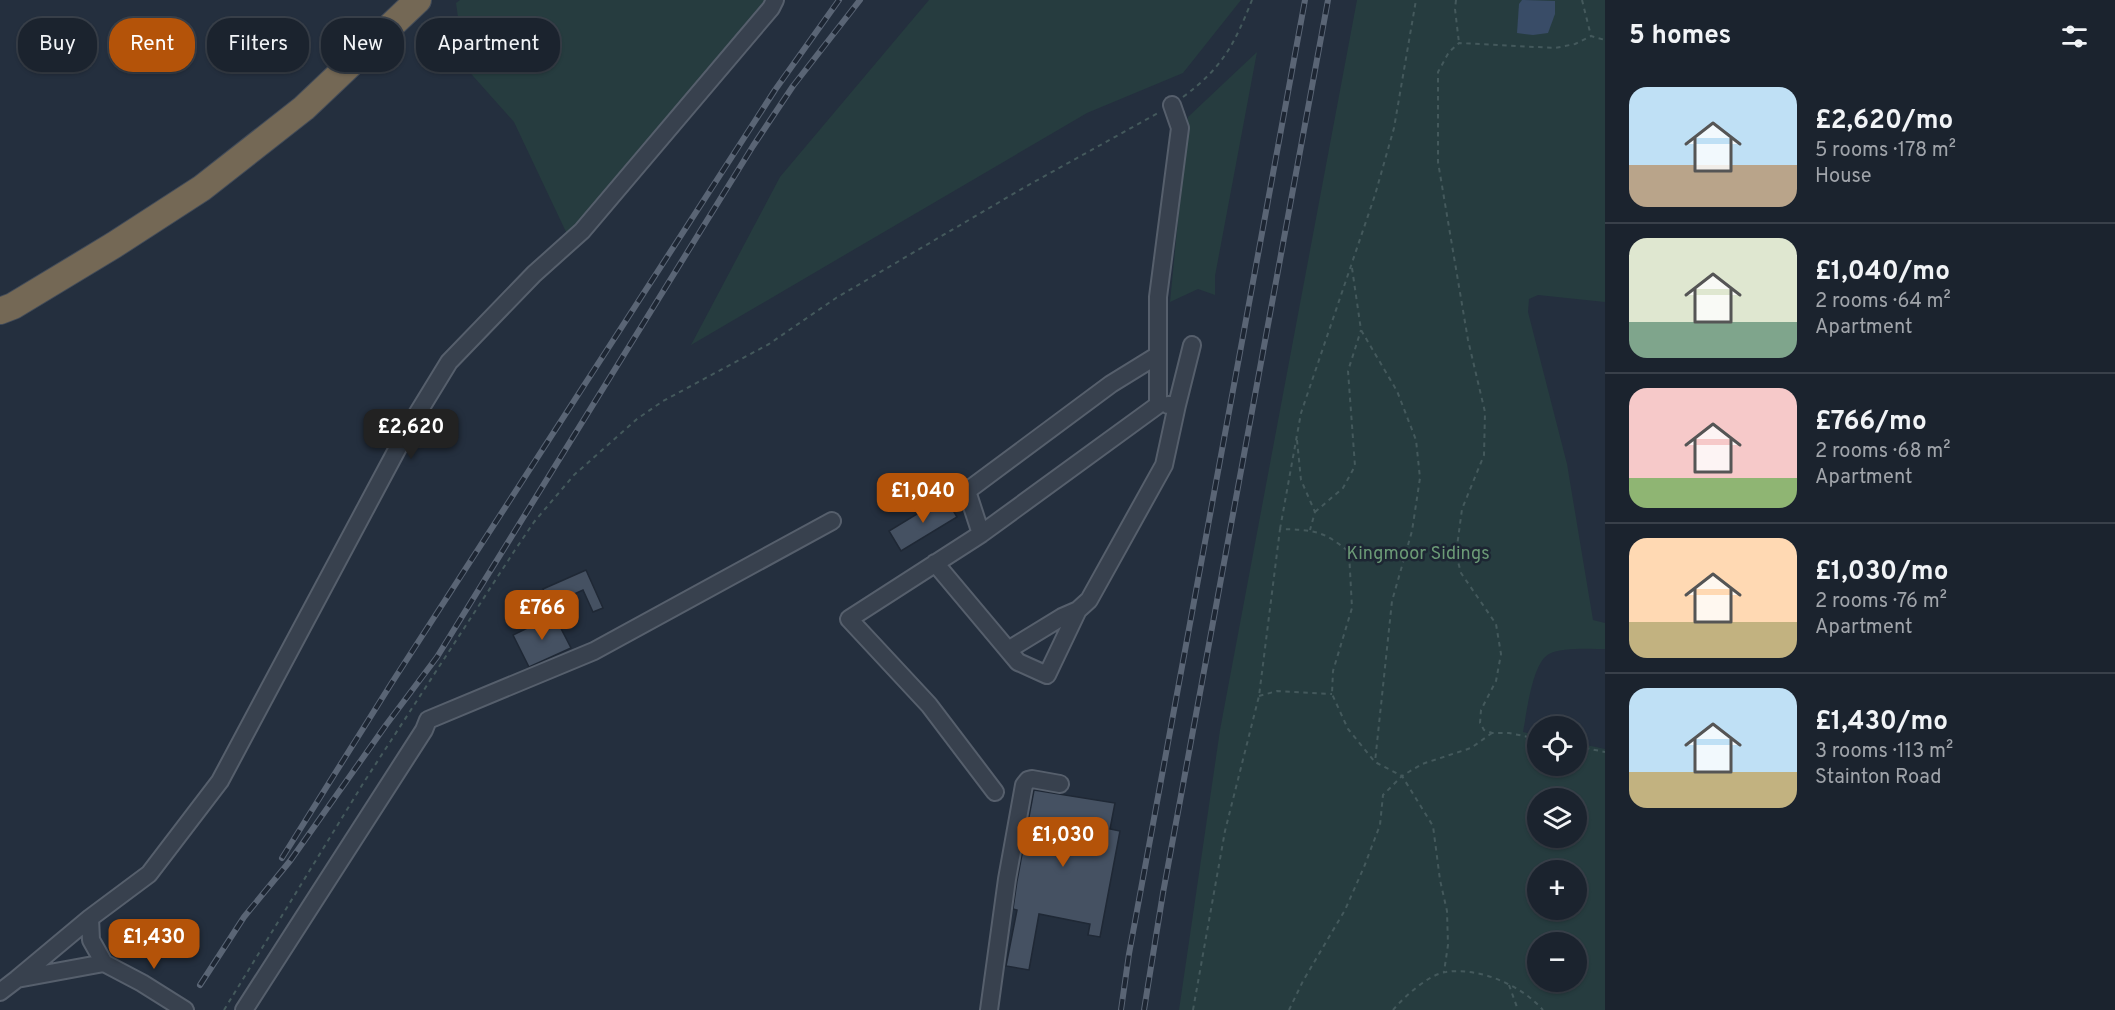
<!DOCTYPE html>
<meta charset="utf-8">
<style>
:root{--surface:#1b232e;--page:#242b36;--text:#f1f3f6;--muted:#a0a4aa;--line:#39404a;--accent:#b45309}
body{margin:0;font-family:Overpass,sans-serif;background:var(--page);color:var(--text);height:100vh;display:flex;flex-direction:column;font-size:22px;white-space:nowrap}
*{box-sizing:border-box;margin:0}
p{font-size:20px;color:var(--muted)}
.icon{flex:none;width:33px;height:33px;fill:none;stroke:currentColor;stroke-width:2;stroke-linecap:round;stroke-linejoin:round}
.map{position:relative;flex:1;overflow:hidden}
.drawer{display:flex;flex-direction:column;background:var(--surface);width:510px}
.drawer>*{flex:none}
.banner{position:absolute;left:18px;top:18px;width:570px;height:54px;display:flex;gap:12px}
.fabs{position:absolute;left:1527px;top:716px;display:grid;gap:12px}
.fabs a{display:grid;place-items:center;width:60px;height:60px;border-radius:50%;background:var(--surface);box-shadow:0 2px 4px #0004,0 0 0 2px var(--line);font-size:30px}
.price{position:absolute;translate:-50% -51px;padding:0 14px;border-radius:12px;background:var(--accent);color:#fff;font-size:20px;line-height:39px;filter:drop-shadow(0 2px 3px #0008)}
.price::after{content:'';position:absolute;left:50%;top:36px;width:18px;height:14px;margin-left:-9px;background:inherit;clip-path:polygon(0 0,100% 0,50% 100%)}
.price.on{background:#222;color:#fff}
ul{padding:0;list-style:none}
li{display:flex;align-items:center;gap:18px;height:150px;padding:0 24px}
li+li{border-top:2px solid var(--line)}
li span{display:grid;place-items:center;flex:none;width:168px;height:120px;border-radius:18px;color:#555}
li>.icon{margin-inline-start:auto}
span .icon{width:72px;height:72px;fill:#fffc;stroke-width:1}
li b{font-size:26px}
h2{display:flex;justify-content:space-between;align-items:center;height:72px;padding:0 24px;font-size:26px}
.chip{padding:0 21px;border-radius:24px;background:var(--surface);box-shadow:0 2px 4px #0004,0 0 0 2px var(--line);font-size:21px;line-height:54px}
.chip.on{background:var(--accent);color:#fff}
main{display:flex;flex:1;min-height:0}
.map>svg:first-child{display:block}
.green{fill:#263c3f;fill-rule:evenodd}
.water{fill:#394c67}
.building{fill:#455162;stroke:#1f2835;stroke-width:1.5}
.lines{fill:none;stroke-linecap:round;stroke-linejoin:round}
.minor-casing{stroke:#565f6c;stroke-width:20}
.highway-casing{stroke:#434c59;stroke-width:28}
.path{stroke:#44595c;stroke-width:2;stroke-dasharray:4.5 4.5;stroke-linecap:butt}
.minor{stroke:#38414e;stroke-width:16}
.highway{stroke:#746855;stroke-width:26}
.rail-casing{stroke:#5a6575;stroke-width:6}
.rail{stroke:#1d2633;stroke-width:4;stroke-dasharray:11;stroke-linecap:butt}
.labels{text-anchor:middle;dominant-baseline:central;stroke-width:5;stroke-linejoin:round;paint-order:stroke}
.park-label{font-size:18px;fill:#6b9a76;stroke:#1d2633}
</style>
<main>
<div class="map">
<svg width="1605" height="1010" viewBox="0 0 1605 1010">
<rect width="100%" height="100%" fill="#242f3e"/>
<path class="green" d="M460 0H765L567 234 514 122 465 67 456 3Z
M929 0H1241L1183 73 1087 113 691 345 780 177Z
M1357 0H1605V302L1538 295 1529 299 1528 312 1567 464 1593 620 1605 623V649C1592 649 1561 647 1549 654 1532 663 1527 712 1523 732L1537 735 1538 765H1576L1577 743 1605 749V1010H1179L1220 730ZM1538 798H1576V837H1538ZM1538 870H1576V909H1538ZM1538 942H1576V981H1538Z
M1257 52 1215 276V295L1198 289 1170 302 1188 117Z"/>
<path class="water" d="M1522 0 1555 1V14L1548 33 1533 35 1517 33 1519 4Z"/>
<path class="building" d="M945 497 957 517 901 551 889 531Z
M586 570 603 608 593 612 583 590 550 605 543 589Z
M554 615 571 648 529 667 513 635Z
M1034 790 1115 803 1110 829 1120 831 1100 937 1088 935 1090 924 1039 914 1029 970 1006 966 1017 910 1013 909 1017 881Z"/>
<g class="lines">
<defs>
<path id="minor" d="M1158 355 1111 384 967 491 981 534 1158 405V297L1180 128 1172 105
M1168 405H1177L1192 345
M981 534 849 619 929 705 995 792
M935 563 1008 650 1018 662 1047 675 1078 610 1062 617 1008 650
M1078 610 1089 600 1164 465 1177 405
M104 963 91 940 90 918 149 874 220 781 408 429 449 362 534 274 582 231 771 8 775 0
M104 963 142 983 185 1010
M17 979 90 918
M0 992 17 979 104 963
M244 1010 424 730 428 720 594 651 832 521
M989 1010 1007 879 1024 785 1028 780 1032 779 1060 784"/>
<path id="highway" d="M0 311 13 306 114 245 202 188 304 108 418 0"/>
</defs>
<use href="#minor" class="minor-casing"/>
<use href="#highway" class="highway-casing"/>
<path class="path" d="M1456 0 1455 9 1459 43
M1582 0 1591 36 1605 40
M1183 97C1223 67 1234 45 1252 0
M1352 268 1361 330 1397 391 1416 440 1420 478 1412 531 1392 601 1375 762
M1297 440 1301 480 1315 512 1310 530
M1315 512 1343 488 1355 466 1348 371 1361 330
M1280 529 1301 413 1375 195 1394 128 1416 0
M1259 696 1277 691 1332 694
M1538 739 1509 733H1492L1484 730 1480 723 1481 710 1496 681 1501 654 1496 624 1461 573 1456 554 1462 509 1484 455 1485 412 1468 340 1438 162V72L1449 52 1459 43 1555 48 1575 44 1591 36
M1576 746 1605 752
M1509 985 1518 1010
M224 1010 364 782 515 550 534 522 574 475 637 419 663 401 769 344 836 298 1025 187 1158 113
M1193 1010 1225 831 1259 696 1280 529C1313 530 1323 530 1349 552L1352 608 1333 671 1332 694 1348 729 1375 762 1402 776 1433 826 1440 880 1447 911 1448 945 1444 972
M1289 1010 1303 981 1345 910 1364 867 1380 825 1383 795 1402 776 1422 764 1471 748 1492 733
M1393 1010C1404 997 1429 974 1446 972 1479 967 1521 985 1543 1010"/>
<use href="#minor" class="minor"/>
<use href="#highway" class="highway"/>
<defs>
<path id="rail" d="M282 858 391 684 775 90 839 0
M200 985 244 917 290 861 386 725 437 657 753 146 793 86 860 0
M1121 1010 1129 954 1305 0
M1144 1010 1163 893 1328 0"/>
</defs>
<use href="#rail" class="rail-casing"/>
<use href="#rail" class="rail"/>
</g>
<g class="labels">
<g class="park-label">
<text x="1418" y="554">Kingmoor Sidings</text>
</g>
</g>
</svg>
<div class="fabs">
<a><svg class="icon" aria-label="locate" viewBox="0 0 24 24"><circle cx="12" cy="12" r="6"/><path d="M12 2v4M12 18v4M2 12h4M18 12h4"/></svg></a>
<a><svg class="icon" aria-label="layers" viewBox="0 0 24 24"><path d="M12 4l9 5-9 5-9-5zM3 14l9 5 9-5"/></svg></a>
<a>+</a>
<a>−</a>
</div>
<b class="price on" style="left:411px;top:460px">£2,620</b>
<b class="price" style="left:923px;top:524px">£1,040</b>
<b class="price" style="left:542px;top:641px">£766</b>
<b class="price" style="left:1063px;top:868px">£1,030</b>
<b class="price" style="left:154px;top:970px">£1,430</b>
<div class="banner">
<a class="chip">Buy</a>
<a class="chip on">Rent</a>
<a class="chip">Filters</a>
<a class="chip">New</a>
<a class="chip">Apartment</a>
</div>
</div>
<section class="drawer">
<h2>5 homes<svg class="icon" aria-label="filters" viewBox="0 0 24 24"><path d="M4 7h16M4 17h16"/><circle cx="9" cy="7" r="2"/><circle cx="15" cy="17" r="2"/></svg></h2>
<ul>
<li><span style="background:linear-gradient(#bfe0f5 65%,#b9a48a 0)"><svg class="icon" aria-label="home" viewBox="0 0 24 24"><path d="M3 11l9-7 9 7M6 9v11h12V9"/></svg></span><div><b>£2,620/mo</b><p>5 rooms · 178 m²</p><p>House</p></div></li>
<li><span style="background:linear-gradient(#dfe7d0 70%,#7fa58c 0)"><svg class="icon" aria-label="home" viewBox="0 0 24 24"><path d="M3 11l9-7 9 7M6 9v11h12V9"/></svg></span><div><b>£1,040/mo</b><p>2 rooms · 64 m²</p><p>Apartment</p></div></li>
<li><span style="background:linear-gradient(#f6c9c9 75%,#8fb573 0)"><svg class="icon" aria-label="home" viewBox="0 0 24 24"><path d="M3 11l9-7 9 7M6 9v11h12V9"/></svg></span><div><b>£766/mo</b><p>2 rooms · 68 m²</p><p>Apartment</p></div></li>
<li><span style="background:linear-gradient(#ffd9b3 70%,#c2b280 0)"><svg class="icon" aria-label="home" viewBox="0 0 24 24"><path d="M3 11l9-7 9 7M6 9v11h12V9"/></svg></span><div><b>£1,030/mo</b><p>2 rooms · 76 m²</p><p>Apartment</p></div></li>
<li><span style="background:linear-gradient(#bfe0f5 70%,#c2b280 0)"><svg class="icon" aria-label="home" viewBox="0 0 24 24"><path d="M3 11l9-7 9 7M6 9v11h12V9"/></svg></span><div><b>£1,430/mo</b><p>3 rooms · 113 m²</p><p>Stainton Road</p></div></li>
</ul>
</section>
</main>
